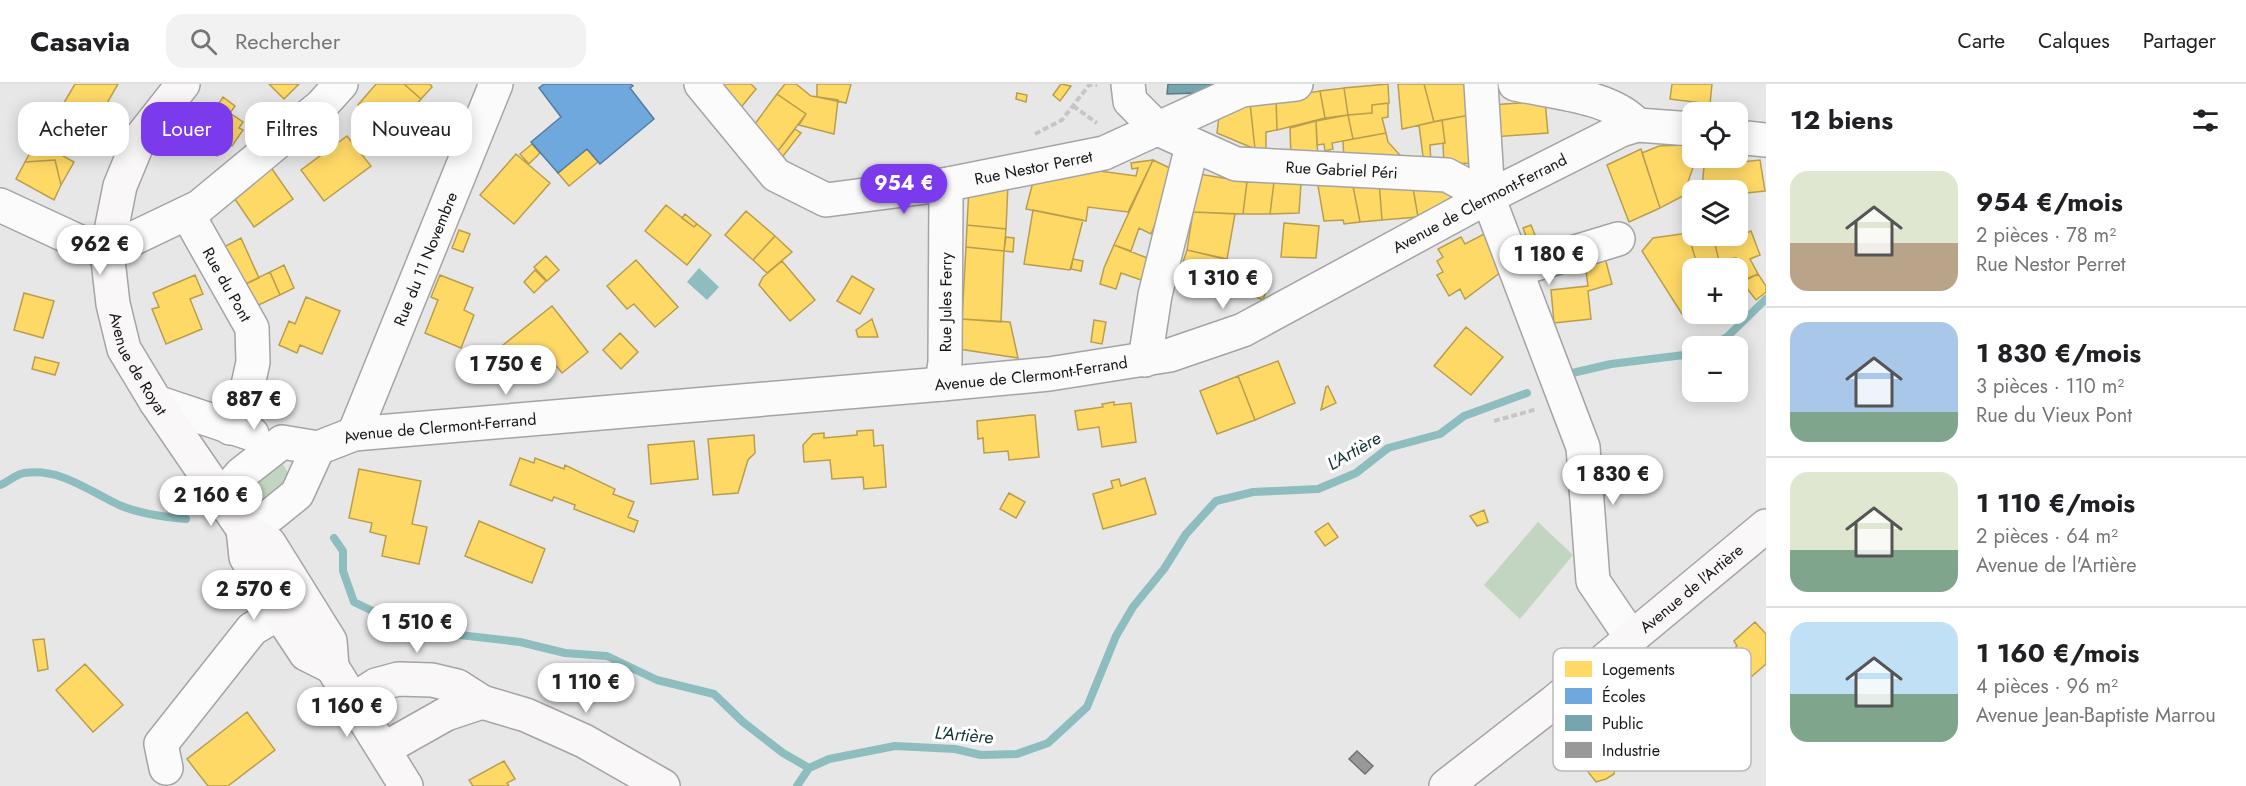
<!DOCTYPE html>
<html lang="fr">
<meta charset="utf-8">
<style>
:root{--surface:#fff;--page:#f2f2f2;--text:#202124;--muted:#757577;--line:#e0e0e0;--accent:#7c3aed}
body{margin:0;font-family:Jost,sans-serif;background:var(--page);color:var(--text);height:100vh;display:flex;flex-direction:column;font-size:22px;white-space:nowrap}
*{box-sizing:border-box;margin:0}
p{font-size:20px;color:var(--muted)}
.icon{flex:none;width:33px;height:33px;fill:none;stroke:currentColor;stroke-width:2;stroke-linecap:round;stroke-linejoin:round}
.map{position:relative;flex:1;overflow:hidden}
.side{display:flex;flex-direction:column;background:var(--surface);width:480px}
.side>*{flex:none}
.hud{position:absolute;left:18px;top:18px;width:570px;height:54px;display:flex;gap:12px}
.tools{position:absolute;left:1682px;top:18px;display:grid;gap:12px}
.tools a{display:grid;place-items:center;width:66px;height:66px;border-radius:12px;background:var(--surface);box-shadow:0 3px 15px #0003;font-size:30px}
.price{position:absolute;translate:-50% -51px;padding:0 14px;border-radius:21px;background:#fff;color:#222;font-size:20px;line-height:39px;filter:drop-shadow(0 2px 3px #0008)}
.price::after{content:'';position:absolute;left:50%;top:36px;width:18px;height:14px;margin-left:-9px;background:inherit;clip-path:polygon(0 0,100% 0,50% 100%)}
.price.selected{background:var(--accent);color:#fff}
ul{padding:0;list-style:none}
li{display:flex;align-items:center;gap:18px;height:150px;padding:0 24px}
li+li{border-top:2px solid var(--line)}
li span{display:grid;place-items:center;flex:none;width:168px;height:120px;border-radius:18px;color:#555}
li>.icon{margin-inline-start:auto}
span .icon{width:72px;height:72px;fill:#fffc;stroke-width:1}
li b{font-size:26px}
h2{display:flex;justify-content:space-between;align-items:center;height:72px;padding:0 24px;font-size:26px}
.pill{padding:0 21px;border-radius:18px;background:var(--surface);box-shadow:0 3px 15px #0003;font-size:21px;line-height:54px}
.pill.selected{background:var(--accent);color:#fff}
header{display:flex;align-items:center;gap:36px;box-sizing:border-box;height:84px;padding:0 30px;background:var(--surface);border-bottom:2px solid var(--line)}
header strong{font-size:28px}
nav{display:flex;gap:33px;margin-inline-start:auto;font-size:21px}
.search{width:420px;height:54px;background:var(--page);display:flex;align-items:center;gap:15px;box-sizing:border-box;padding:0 21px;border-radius:18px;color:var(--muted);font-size:22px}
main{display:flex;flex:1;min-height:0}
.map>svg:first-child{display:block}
.green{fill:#c2d5c0}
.water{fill:#8dbdbe}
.homes{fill:#ffd966;stroke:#b99e4e;stroke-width:1.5}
.schools{fill:#6fa8dc;stroke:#547ca1;stroke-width:1.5}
.public{fill:#76a5af;stroke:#597a81;stroke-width:1.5}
.industry{fill:#999;stroke:#727272;stroke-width:1.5}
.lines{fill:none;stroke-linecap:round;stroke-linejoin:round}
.stream{stroke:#8dbdbe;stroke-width:8}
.street-casing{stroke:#a4a4a4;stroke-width:36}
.secondary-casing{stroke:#a4a4a4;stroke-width:36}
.path{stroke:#c6c6c6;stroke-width:4;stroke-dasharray:6 3;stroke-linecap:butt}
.street{stroke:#fbfbfb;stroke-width:33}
.secondary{stroke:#f9f7f7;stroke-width:33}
.labels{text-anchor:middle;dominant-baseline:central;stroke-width:6;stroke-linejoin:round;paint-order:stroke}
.street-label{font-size:16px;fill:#161617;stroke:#fff}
.water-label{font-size:18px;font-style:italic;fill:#133637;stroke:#fff}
.key{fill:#fff;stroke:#b9b9b9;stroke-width:1.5}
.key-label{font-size:16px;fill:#161617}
</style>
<header>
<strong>Casavia</strong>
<div class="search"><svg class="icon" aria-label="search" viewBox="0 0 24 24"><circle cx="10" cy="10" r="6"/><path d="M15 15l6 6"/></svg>Rechercher</div>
<nav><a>Carte</a><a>Calques</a><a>Partager</a></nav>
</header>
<main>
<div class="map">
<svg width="1766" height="702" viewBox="0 0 1766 702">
<rect width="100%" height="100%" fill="#e7e7e7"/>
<path class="green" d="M283 380 291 395 258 417 247 399Z
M1538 438 1573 471 1520 535 1484 501Z"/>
<path class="water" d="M699 184 719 203 707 216 687 198Z"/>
<path class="homes" d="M75 0H118L95 40 62 22Z
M269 0H299L284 15Z
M376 0H404L421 15 390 50 358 21Z
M404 0H430L432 3 421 15Z
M714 0H751L756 5 734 32Z
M785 0H796L811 12 838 16 834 50 799 41 806 30 777 10Z
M817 0H851L846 19 817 13Z
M1061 0 1071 2 1060 17 1053 11Z
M1388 0 1389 19 1372 21V29L1348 31 1344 4Z
M1398 0H1424L1434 38 1402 45Z
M1424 0H1466L1470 31 1434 38Z
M1672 0H1712L1710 20 1670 15Z
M1344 4 1348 31 1325 34 1320 7Z
M1320 7 1325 34 1277 46 1276 14Z
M1017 9 1027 11 1026 18 1016 15Z
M777 10 806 30 774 72 749 48Z
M223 13 235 22 230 29 243 38 239 44 243 46 232 62 226 58 217 72 194 57Z
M1276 14 1277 46 1266 48V67L1255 65 1250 19Z
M1545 17 1548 49 1493 53 1491 21Z
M1250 19 1255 65 1217 49 1219 33Z
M1388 19V33L1382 34 1386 49 1353 55 1348 31 1372 29V21Z
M1476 30 1478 79 1444 80 1443 59H1445L1442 36Z
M1348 31 1353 55 1332 59 1333 65 1325 67 1324 60 1317 61 1316 37Z
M1442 36 1445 59 1430 61 1431 81 1424 80 1419 41Z
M1316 37 1318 76 1291 74 1290 44Z
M795 45 801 49 780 76 774 72Z
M1386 49 1388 58 1408 80 1344 77 1343 57Z
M347 52 371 82 324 117 301 86Z
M37 57 74 78 61 101 55 76 25 78Z
M532 60 540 69 529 80 520 70Z
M1685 61 1692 66 1695 78 1683 112 1660 124 1642 69 1659 62Z
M587 65 598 78 569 102 558 89Z
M1641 65 1660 124 1629 138 1607 81Z
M516 70 550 99 514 140 480 111Z
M55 76 61 101 54 116 16 95 25 78Z
M1153 76 1174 86 1170 105 1151 150 1139 144 1131 167 1114 161Z
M1153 76 1128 128 1088 123 1086 137 1026 125 1034 94 1092 86 1136 92 1138 84 1132 85 1131 79Z
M1760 76 1765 107 1737 110V106H1702L1704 82Z
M270 82 293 115 254 143 230 108Z
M1199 90 1247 98 1243 130 1193 128Z
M1317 96 1352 97 1360 138 1344 140 1343 136 1324 137Z
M1352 97H1379L1382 136 1360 138Z
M1379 97 1412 98 1418 133 1382 136Z
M1247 98H1274L1270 130H1243Z
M1274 98 1301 99 1299 129 1270 130Z
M1412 98 1458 112 1418 133Z
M1008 100 1006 145 967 141 969 104Z
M666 121 694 143 697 140 711 151 687 181 645 147Z
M1033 126 1083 136 1070 186 1024 180Z
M746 127 775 152 753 176 725 151Z
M1193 128 1235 130 1227 175 1187 166Z
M685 130 697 140 694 143 682 134Z
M1284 139 1319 142 1316 174 1281 173Z
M1737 140 1741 151 1751 147 1760 171 1750 175 1758 190 1739 198 1736 174 1719 177 1713 152H1737Z
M967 141 1006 145 1004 167 966 163Z
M1531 141 1537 156 1529 160 1523 144Z
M459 146 470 150 463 168 452 164Z
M1692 147V152H1713L1719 177 1698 184 1688 149Z
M1488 148 1501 188 1465 215 1460 205 1449 212 1437 191 1443 188 1437 177 1443 173 1438 165 1461 153 1465 160Z
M1688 149 1698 184H1692L1687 189 1692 202V226L1682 230 1642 167 1653 154Z
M775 152 792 168 767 189 753 176Z
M1006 153 1014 154 1013 168 1004 167Z
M241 154 259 194 237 204 220 165Z
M1114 161 1155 177 1147 198 1121 189 1116 205 1100 200 1104 184Z
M966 163 1004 167 1001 238 962 235Z
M1187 166 1250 181 1245 191 1268 201 1263 216 1182 181Z
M546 172 559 186 547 197 534 183Z
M1605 174 1612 200 1588 207 1591 235 1554 239 1551 206 1588 202 1585 180Z
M1073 175 1083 177 1081 187 1071 185Z
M636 176 678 223 655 243 634 220 627 225 607 202Z
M782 177 815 216 790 237 759 201 763 193Z
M284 181 294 204 280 211 270 188Z
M535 186 546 197 534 209 524 198Z
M270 188 280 211 248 226 237 204Z
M1758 190 1766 202V208L1756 216 1742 198Z
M195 191 203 210 190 215 202 245 166 260 152 225 159 223 153 209Z
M440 191 473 204 464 226 474 231 461 264 425 249 438 216 431 213Z
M852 192 874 205 860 230 837 217Z
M24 209 54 217 43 254 14 246Z
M306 213 340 227 322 270 300 261 297 269 279 261 289 237 295 240Z
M552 222 588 268 562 289 548 272 526 290 503 261Z
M872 235 878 253H858L856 246Z
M962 235 1010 238 1018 274 959 265Z
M1094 236 1106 238 1102 260 1091 258Z
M1466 243 1503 273 1471 311 1434 282Z
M620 249 638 268 621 285 603 266Z
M35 273 59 279 55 291 32 285Z
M1278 277 1295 319 1255 336 1238 292Z
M1238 292 1255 336 1217 350 1200 307Z
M1328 302 1336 319 1321 326 1326 303Z
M1114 318V321L1131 319 1136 358 1102 363 1099 343 1078 346 1075 327 1103 323 1102 320Z
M1031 331H1035L1039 373 1009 376 1008 367 984 369 983 354 978 355 977 337Z
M873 346 874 362 883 361 886 403 864 405 863 393 832 395 830 376 804 378 803 361 813 350 824 349V354L857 351V347Z
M754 351 755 369 748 376 738 409 713 411 708 355Z
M694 357 698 395 651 400 648 361Z
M520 374 534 379 535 374 564 385 565 381 615 405 613 410 634 418 628 433 638 437 634 448 574 425 575 421 554 413 552 417 510 401Z
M359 385 421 397 412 440 427 443 419 480 382 472 386 452 370 448 372 439 349 434Z
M1145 394 1156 430 1103 445 1093 410 1113 404 1111 397 1119 395 1121 402Z
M1009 409 1025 418 1016 434 1000 425Z
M1484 426 1488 438 1477 442 1470 432Z
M479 437 545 465 532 499 465 472Z
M1328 439 1338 453 1325 462 1315 448Z
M1755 538 1766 550V580L1736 606 1715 582 1737 562 1734 557Z
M44 555 48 585 38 587 33 556Z
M85 580 123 621 93 648 56 606Z
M247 628 275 666 228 702H208L187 675Z
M1617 639 1638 666 1615 683 1614 690 1606 695 1596 698 1575 671Z
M504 677 515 695 507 699 509 702H473L469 696Z"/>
<path class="schools" d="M544 0H631L633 2 630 4 654 35 600 80 587 65 558 89 531 58 561 33 539 4Z"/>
<path class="public" d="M1168 0H1221L1197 9 1167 10Z"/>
<path class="industry" d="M1357 667 1373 682 1365 690 1349 675Z"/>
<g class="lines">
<path class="stream" d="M1711 262 1727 253 1766 215
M1568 290 1611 280 1692 270
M0 401C8 398 16 390 24 389 61 384 87 406 119 421 140 430 163 433 186 435
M334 454 343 467V487L354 518 397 539 442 549 520 558 565 569 607 572 657 596 714 610 743 638 783 669 809 684
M809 684 829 675 895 662 955 665 981 671 1017 670 1048 659 1087 623 1116 552 1133 523 1164 485 1186 450 1216 417 1253 408 1318 405 1356 389 1388 364 1440 350 1464 332 1527 309
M797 702 809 684"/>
<defs>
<g id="street">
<path id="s1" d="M701 0 776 91 826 116 949 100 1104 69 1242 6 1296 0"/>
<path id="s2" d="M1128 0 1130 17 1158 45 1236 80 1447 91 1488 113"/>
<path d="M1481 0 1488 113 1583 363 1593 497 1631 553"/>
<path d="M1515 0C1552 8 1612 12 1637 41"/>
<path d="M1737 53 1766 56"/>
<path d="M0 121 82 159 107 167 199 123 321 22 341 0"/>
<path id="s3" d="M187 129 252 244 253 278 245 315 230 344"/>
<path d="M1516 186 1618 155"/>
<path d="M1145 276 1155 211 1192 62"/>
<path id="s4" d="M942 300 945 278 946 110 949 100"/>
<path d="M156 318 252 350"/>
<path id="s5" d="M354 350 496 0"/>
<path id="s6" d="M222 412 241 390 282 358 318 364 354 350 942 300 1049 290 1170 271 1243 246 1488 113 1621 46 1637 41 1692 45"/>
<path d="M243 445 271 431 297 410 318 364"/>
<path d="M166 684 161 660 252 545 279 529"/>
</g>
<g id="secondary">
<path id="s7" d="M183 0 139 56 120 102 107 167 113 220 124 265 156 318 243 445 269 459 330 557 332 583 406 702"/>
<path d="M243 445 246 473 267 511 306 570 332 583"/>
<path d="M353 616 376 601 398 595 432 596 457 602 482 618 526 631 584 657 663 702"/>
<path d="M384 665 446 630 482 618"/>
<path id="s8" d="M1446 702 1554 618 1766 442"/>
</g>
</defs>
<use href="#street" class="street-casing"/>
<use href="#secondary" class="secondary-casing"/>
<path class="path" d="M1073 22 1097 39
M1035 50 1062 36 1089 1H1097
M1494 337 1537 325"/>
<use href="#street" class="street"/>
<use href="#secondary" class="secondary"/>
</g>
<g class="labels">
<g class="street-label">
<text stroke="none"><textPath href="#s1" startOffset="384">Rue Nestor Perret</textPath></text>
<text stroke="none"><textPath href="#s2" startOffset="248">Rue Gabriel Péri</textPath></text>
<text stroke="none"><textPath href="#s6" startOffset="1322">Avenue de Clermont-Ferrand</textPath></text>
<text stroke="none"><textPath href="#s5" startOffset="189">Rue du 11 Novembre</textPath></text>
<text stroke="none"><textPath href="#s3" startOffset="82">Rue du Pont</textPath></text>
<text stroke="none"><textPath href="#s4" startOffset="82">Rue Jules Ferry</textPath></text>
<text stroke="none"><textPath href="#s7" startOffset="306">Avenue de Royat</textPath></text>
<text stroke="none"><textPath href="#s6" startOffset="836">Avenue de Clermont-Ferrand</textPath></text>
<text stroke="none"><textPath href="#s6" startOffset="242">Avenue de Clermont-Ferrand</textPath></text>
<text stroke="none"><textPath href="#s8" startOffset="315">Avenue de l'Artière</textPath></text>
</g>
<g class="water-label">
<text transform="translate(1354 367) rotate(-30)">L'Artière</text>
<text transform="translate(964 651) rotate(5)">L'Artière</text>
</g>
</g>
<rect x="1553" y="564" width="198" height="123" rx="9" class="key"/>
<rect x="1565" y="577" width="27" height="16" fill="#ffd966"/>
<rect x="1565" y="604" width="27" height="16" fill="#6fa8dc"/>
<rect x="1565" y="631" width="27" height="16" fill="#76a5af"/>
<rect x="1565" y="658" width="27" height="16" fill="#999"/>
<g class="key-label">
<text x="1602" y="591">Logements</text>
<text x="1602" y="618">Écoles</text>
<text x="1602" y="645">Public</text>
<text x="1602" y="672">Industrie</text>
</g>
</svg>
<div class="tools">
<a><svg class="icon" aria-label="locate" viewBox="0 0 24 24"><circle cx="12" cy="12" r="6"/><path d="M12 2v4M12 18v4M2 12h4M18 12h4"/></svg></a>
<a><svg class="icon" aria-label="layers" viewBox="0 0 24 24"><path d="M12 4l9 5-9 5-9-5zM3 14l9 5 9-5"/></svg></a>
<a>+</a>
<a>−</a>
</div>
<b class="price selected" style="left:904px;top:131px">954 €</b>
<b class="price" style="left:100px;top:192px">962 €</b>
<b class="price" style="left:1549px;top:202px">1 180 €</b>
<b class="price" style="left:1223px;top:226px">1 310 €</b>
<b class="price" style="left:506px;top:312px">1 750 €</b>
<b class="price" style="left:254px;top:347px">887 €</b>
<b class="price" style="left:1613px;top:422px">1 830 €</b>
<b class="price" style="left:211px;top:443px">2 160 €</b>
<b class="price" style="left:254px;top:537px">2 570 €</b>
<b class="price" style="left:417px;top:570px">1 510 €</b>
<b class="price" style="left:586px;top:630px">1 110 €</b>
<b class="price" style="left:347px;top:654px">1 160 €</b>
<div class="hud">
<a class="pill">Acheter</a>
<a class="pill selected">Louer</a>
<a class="pill">Filtres</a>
<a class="pill">Nouveau</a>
</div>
</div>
<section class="side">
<h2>12 biens<svg class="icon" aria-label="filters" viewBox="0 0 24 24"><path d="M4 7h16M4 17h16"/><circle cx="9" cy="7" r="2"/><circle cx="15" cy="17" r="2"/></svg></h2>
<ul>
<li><span style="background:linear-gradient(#dfe7d0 60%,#b9a48a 0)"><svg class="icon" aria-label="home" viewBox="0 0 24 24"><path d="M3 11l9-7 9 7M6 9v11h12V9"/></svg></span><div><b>954 €/mois</b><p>2 pièces · 78 m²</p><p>Rue Nestor Perret</p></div></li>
<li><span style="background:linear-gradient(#a9c7e8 75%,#7fa58c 0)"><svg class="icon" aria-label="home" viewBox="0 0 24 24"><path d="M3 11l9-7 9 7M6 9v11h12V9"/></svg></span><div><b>1 830 €/mois</b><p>3 pièces · 110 m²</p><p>Rue du Vieux Pont</p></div></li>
<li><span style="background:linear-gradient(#dfe7d0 65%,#7fa58c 0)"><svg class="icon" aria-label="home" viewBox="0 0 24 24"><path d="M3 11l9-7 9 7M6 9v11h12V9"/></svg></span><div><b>1 110 €/mois</b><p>2 pièces · 64 m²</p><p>Avenue de l'Artière</p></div></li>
<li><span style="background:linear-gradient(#bfe0f5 60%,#7fa58c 0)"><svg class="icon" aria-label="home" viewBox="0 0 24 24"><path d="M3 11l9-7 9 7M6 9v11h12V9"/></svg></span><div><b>1 160 €/mois</b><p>4 pièces · 96 m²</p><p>Avenue Jean-Baptiste Marrou</p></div></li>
</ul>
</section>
</main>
